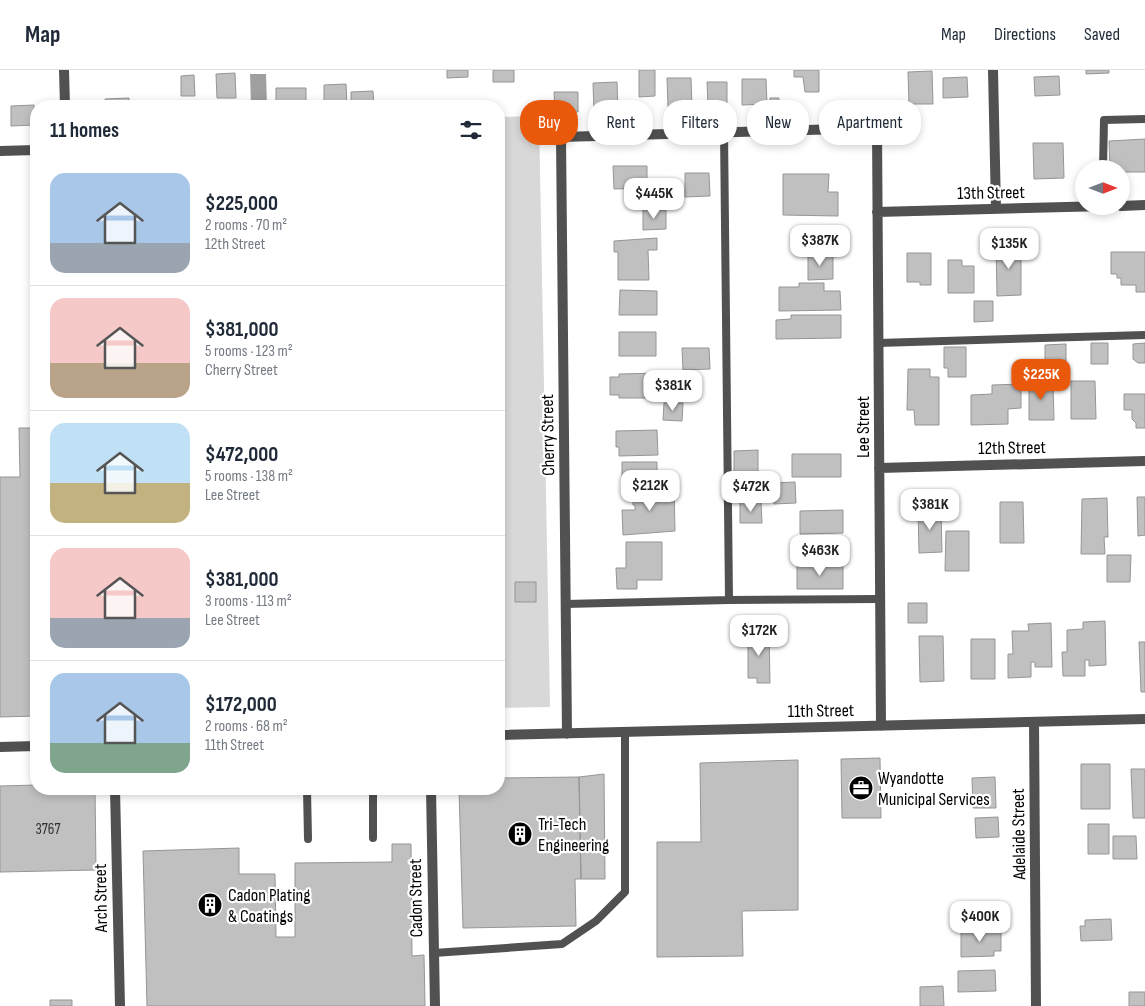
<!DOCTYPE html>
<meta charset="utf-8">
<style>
:root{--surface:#fff;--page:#f6f6f7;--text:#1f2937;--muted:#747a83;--line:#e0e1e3;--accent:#ea580c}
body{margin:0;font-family:"Sofia Sans Condensed",sans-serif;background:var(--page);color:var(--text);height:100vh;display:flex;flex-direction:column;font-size:19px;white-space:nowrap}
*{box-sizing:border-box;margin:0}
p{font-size:16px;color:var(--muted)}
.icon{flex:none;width:28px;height:28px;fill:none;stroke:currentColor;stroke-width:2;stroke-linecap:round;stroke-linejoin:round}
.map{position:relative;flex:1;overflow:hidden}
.drawer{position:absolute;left:30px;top:30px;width:475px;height:695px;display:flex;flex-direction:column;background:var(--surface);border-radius:20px;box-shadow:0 2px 8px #0003}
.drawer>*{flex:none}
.hud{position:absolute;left:520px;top:30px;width:475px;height:45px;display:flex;gap:10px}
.needle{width:32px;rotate:90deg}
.tools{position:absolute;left:1075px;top:90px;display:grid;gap:10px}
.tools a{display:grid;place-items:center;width:55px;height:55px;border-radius:50%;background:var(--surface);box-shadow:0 2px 8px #0003;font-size:25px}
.price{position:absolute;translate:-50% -42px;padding:0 11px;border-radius:10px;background:#fff;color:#222;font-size:16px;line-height:32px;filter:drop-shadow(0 1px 2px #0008)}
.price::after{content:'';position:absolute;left:50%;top:30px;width:15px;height:11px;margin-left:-8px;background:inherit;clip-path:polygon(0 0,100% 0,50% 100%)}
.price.current{background:var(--accent);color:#fff}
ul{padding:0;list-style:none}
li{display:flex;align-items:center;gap:15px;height:125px;padding:0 20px}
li+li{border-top:1px solid var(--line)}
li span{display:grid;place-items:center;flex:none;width:140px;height:100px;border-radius:15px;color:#555}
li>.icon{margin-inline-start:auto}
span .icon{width:60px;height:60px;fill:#fffc;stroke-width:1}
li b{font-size:21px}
h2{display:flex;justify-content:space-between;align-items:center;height:60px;padding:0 20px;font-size:21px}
.pill{padding:0 18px;border-radius:20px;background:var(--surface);box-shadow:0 2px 8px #0003;font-size:18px;line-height:45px}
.pill.current{background:var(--accent);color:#fff}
header{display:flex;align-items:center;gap:30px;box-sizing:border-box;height:70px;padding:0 25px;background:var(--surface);border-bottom:1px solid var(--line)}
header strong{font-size:24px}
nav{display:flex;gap:28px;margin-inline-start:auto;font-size:18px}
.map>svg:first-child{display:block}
.green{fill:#d8d8d8}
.water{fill:#9f9f9f}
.building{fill:#c0c0c0;stroke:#959595}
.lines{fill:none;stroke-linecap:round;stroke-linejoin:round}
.service{stroke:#515151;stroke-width:8}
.minor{stroke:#515151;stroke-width:10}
.labels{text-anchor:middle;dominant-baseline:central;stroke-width:4.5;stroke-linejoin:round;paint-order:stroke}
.number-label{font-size:15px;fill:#303030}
.street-label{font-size:18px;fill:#000;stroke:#fff}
.poi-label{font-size:18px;fill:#000;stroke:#fff;text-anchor:start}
</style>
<header>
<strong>Map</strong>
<nav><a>Map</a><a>Directions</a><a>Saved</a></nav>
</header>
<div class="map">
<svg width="1145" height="936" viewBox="0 0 1145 936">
<rect width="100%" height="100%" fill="#fff"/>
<path class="green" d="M539 46 550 637 499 638V47Z"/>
<path class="water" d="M250 4H266L267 36H251Z"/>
<path class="building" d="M447 0H468V7L447 8Z
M493 0H514V12H493Z
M639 0H655V26L639 27Z
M794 0H819V22H805L803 7H794Z
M1086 0H1109V3L1086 4Z
M932 1 933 34H909L908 2Z
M235 3 236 28H217L216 4Z
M194 5 195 26H181V6Z
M1059 6 1060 25 1035 26 1034 7Z
M967 7 968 27 943 28V8Z
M667 8H691L692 37H668Z
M742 9H766L767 34 742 35Z
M617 12 618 42H594L593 13Z
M707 12H727V35H708Z
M346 14 347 36H324V15Z
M276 18H306V36H276Z
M373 21 374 36H351V22Z
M554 22H578V42L555 41Z
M129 28V36H106L105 29Z
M770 28H779V37L770 38Z
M34 35V55L11 56V36Z
M1145 69V102H1121V99H1110L1109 71Z
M1033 73H1063L1064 108 1034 109Z
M613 96H647V118L614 119Z
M685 103H709L710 126 685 127Z
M783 104H829L828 122H838V146L783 145Z
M643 140H666V159L643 160Z
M657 168V180H648L649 210H618V182H614V171Z
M996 174H1021V225L997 226Z
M1111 182H1145V222H1136V215H1121V208H1117V204H1111Z
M907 183H931V215H920V212H907Z
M808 185H833V209L808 210Z
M948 190H962V196H974V223H948Z
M799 213H824V221H840L841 240 779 241V217H799Z
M620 220 657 221V245H619Z
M974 231H993V251L974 252Z
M791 245H841V268L776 269V250L791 249Z
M619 262H656V286H619Z
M1091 273H1108V294H1091Z
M1145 273V293H1138L1133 289V274Z
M1066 274V297H1045V275Z
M944 277H966V307H948V298H944Z
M682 278H709L710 299 683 300Z
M908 299H930V307H939V355H915L914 340H907Z
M663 303V320H655V328H619V325H610V307H619V304Z
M1071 311H1095L1096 349H1071Z
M1029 312H1053L1054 350H1029Z
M1021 314V338L1008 339V354L971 355V325L992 324V315Z
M1124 324H1145V358H1136V353L1132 349V340H1124Z
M664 333H683L682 351 663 350Z
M19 358H36V646L0 647V407H20Z
M657 360 658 385 619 386V377H616V361Z
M758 380V406H734V381Z
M792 384H841V407H792Z
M622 392H657V406L622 407Z
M795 412 796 433 774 434V413Z
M633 418H674L675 461 623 465 622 440H635V435H633Z
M1137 427H1145V465L1138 466Z
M1107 428 1108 467H1104L1105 484H1081L1082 429Z
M740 432H761L762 453H740Z
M1000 432H1023L1024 473H1000Z
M843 440V463L800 464V441Z
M918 440H941L942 482 919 483Z
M946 461H969V501H945Z
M800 467H837V473H844V484H837V490L801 491Z
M626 472H662V510H637V519H617L616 498H626Z
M1107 485H1131L1130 512H1107Z
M843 495V519H797V496Z
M515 512H536V532H515Z
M908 533H927V553H908Z
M1105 551 1106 595 1089 596V590H1085V606H1063L1062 582H1067V560L1083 559V552Z
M1051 553 1052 597H1035V592H1031V607L1008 608V584H1013L1012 561H1029L1028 554Z
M748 562H769L770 613H757V608H748Z
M919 566H943L944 611 920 612Z
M971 569H995V609H971Z
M1139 572H1145V622H1141Z
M880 688 881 748H842L841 689Z
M798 690V840L742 841 743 886 657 887V772H701L700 693Z
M1081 694H1110V739H1081Z
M1131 699H1145V748H1133Z
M604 704 605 809H581L579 707Z
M579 707 581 809H575L576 856 463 858 459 719H499V708Z
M995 707 996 738H973L972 708Z
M36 715V719H95L96 800 0 802V716Z
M998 747 999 767 976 768 975 748Z
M1088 754H1109V784H1088Z
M1113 766H1136L1137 789H1113Z
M392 774H411L412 886 424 885 425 936H147L143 781 239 778V804H275L276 867H295V793L392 792Z
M1111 849 1112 870 1081 871 1080 856H1085V850Z
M961 861H1001V881H994V886L961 887Z
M995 900 996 921 958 922V901Z
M943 916 944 936H920V917Z
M1129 922H1145V936H1129Z
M50 930H72V936H50Z"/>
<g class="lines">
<path class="service" d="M1103 99 1104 50 1145 49
M878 273 1145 265
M729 530 880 529
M566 534 729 530 724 61
M307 719 308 769
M373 768V719
M434 883 562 874 596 851 625 822V662"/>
<path class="minor" d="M64 0 65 36
M993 0 996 139
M0 81 36 80
M1121 136 1145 135
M877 142 1106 136
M879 398 1145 391
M1034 652 1036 936
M567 664 561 67 877 58 881 656
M499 665 1145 649
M0 677 36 676
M115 719 120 936
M431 719 435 936"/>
</g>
<defs>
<symbol id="office-disc" viewBox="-11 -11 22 22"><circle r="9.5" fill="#000" stroke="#fff"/><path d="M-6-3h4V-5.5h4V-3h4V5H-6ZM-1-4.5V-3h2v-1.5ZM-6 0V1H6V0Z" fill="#fff"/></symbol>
<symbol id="building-disc" viewBox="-11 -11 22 22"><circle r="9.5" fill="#000" stroke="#fff"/><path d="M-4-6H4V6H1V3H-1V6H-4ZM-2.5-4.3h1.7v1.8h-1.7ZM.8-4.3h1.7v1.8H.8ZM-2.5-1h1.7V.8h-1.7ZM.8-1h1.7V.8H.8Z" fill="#fff"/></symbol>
</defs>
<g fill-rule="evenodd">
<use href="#office-disc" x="847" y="704" width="28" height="28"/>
<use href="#building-disc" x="506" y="750" width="28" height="28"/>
<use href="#building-disc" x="196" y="821" width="28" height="28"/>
</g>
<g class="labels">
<g class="number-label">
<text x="48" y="759">3767</text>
</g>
<g class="street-label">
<text transform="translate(991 123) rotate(-1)">13th Street</text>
<text transform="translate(863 357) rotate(-90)">Lee Street</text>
<text transform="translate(548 365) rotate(-91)">Cherry Street</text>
<text transform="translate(1012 378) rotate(-1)">12th Street</text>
<text transform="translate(821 641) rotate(-1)">11th Street</text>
<text transform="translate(1019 764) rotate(-91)">Adelaide Street</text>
<text transform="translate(101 828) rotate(-91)">Arch Street</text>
<text transform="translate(416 828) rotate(-91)">Cadon Street</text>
</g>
<g class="poi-label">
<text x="878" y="708">Wyandotte<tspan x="878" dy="21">Municipal Services</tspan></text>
<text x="538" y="754">Tri-Tech<tspan x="538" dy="21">Engineering</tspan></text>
<text x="228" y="825">Cadon Plating<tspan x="228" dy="21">&amp; Coatings</tspan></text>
</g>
</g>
</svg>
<div class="tools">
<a><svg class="needle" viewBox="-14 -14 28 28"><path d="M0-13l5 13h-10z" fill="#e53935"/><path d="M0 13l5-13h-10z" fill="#747a83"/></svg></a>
</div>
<b class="price" style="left:654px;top:150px">$445K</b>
<b class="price" style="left:820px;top:197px">$387K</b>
<b class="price" style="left:1009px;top:200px">$135K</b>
<b class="price current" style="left:1041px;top:331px">$225K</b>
<b class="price" style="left:673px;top:342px">$381K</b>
<b class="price" style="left:650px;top:442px">$212K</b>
<b class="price" style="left:751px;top:443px">$472K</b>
<b class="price" style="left:930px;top:461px">$381K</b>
<b class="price" style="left:820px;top:507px">$463K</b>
<b class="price" style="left:759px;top:587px">$172K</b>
<b class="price" style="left:980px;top:873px">$400K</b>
<div class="hud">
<a class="pill current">Buy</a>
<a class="pill">Rent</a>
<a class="pill">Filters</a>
<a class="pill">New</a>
<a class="pill">Apartment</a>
</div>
<section class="drawer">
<h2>11 homes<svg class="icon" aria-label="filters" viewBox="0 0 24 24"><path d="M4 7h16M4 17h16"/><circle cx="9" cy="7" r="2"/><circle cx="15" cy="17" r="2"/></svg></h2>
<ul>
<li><span style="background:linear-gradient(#a9c7e8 70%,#9aa5b1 0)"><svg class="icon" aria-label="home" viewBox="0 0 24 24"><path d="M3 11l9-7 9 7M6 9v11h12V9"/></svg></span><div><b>$225,000</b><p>2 rooms · 70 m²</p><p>12th Street</p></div></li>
<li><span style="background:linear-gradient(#f6c9c9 65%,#b9a48a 0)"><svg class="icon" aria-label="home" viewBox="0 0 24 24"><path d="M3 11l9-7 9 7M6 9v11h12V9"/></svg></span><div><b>$381,000</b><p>5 rooms · 123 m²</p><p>Cherry Street</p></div></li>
<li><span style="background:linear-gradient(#bfe0f5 60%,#c2b280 0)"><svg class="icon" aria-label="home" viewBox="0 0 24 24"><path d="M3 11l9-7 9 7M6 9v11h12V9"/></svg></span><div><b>$472,000</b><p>5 rooms · 138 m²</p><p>Lee Street</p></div></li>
<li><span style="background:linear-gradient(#f6c9c9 70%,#9aa5b1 0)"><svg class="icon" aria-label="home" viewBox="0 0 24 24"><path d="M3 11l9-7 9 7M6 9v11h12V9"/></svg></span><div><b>$381,000</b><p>3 rooms · 113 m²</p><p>Lee Street</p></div></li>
<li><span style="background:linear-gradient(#a9c7e8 70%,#7fa58c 0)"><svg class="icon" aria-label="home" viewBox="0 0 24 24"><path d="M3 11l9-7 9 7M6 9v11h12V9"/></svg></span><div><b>$172,000</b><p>2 rooms · 68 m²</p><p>11th Street</p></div></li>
</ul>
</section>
</div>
